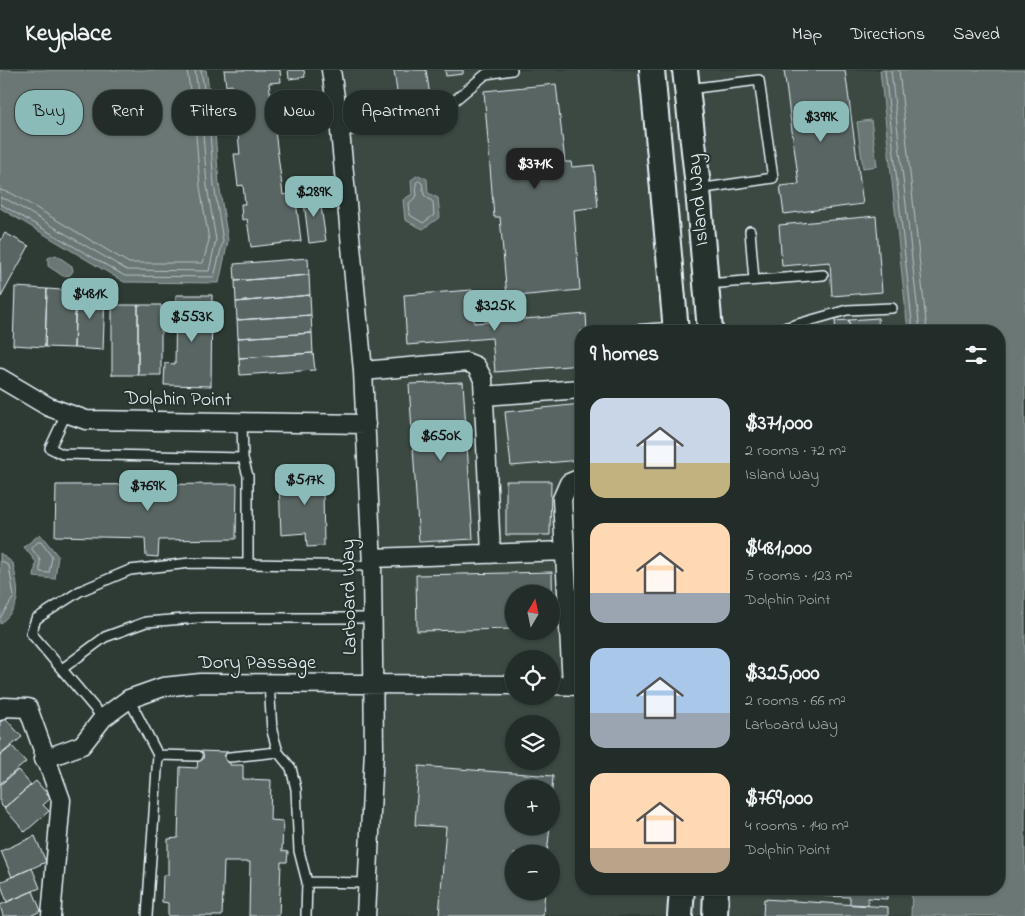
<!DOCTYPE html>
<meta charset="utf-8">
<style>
:root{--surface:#222c28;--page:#2a3430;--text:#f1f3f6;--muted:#a2a7a8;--line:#3f4845;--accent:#8bbbb9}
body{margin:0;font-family:"Indie Flower",sans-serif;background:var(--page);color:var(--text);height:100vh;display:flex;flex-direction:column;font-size:19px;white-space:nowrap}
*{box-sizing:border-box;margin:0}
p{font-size:16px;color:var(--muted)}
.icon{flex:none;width:28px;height:28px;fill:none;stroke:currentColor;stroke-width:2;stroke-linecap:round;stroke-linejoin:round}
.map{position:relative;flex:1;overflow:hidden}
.side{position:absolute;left:575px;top:255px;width:430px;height:570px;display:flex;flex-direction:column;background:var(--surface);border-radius:20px;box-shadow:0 1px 4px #0004,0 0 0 1px var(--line)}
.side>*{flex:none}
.banner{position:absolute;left:15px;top:20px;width:475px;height:45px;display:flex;gap:10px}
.needle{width:32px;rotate:9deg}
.tools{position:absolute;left:505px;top:515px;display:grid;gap:10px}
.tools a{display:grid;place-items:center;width:55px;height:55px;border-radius:50%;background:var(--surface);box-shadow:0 1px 4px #0004,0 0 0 1px var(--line);font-size:25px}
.price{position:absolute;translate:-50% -42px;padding:0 11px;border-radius:10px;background:var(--accent);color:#111;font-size:16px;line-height:32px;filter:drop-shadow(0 1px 2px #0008)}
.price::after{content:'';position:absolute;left:50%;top:30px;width:15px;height:11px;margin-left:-8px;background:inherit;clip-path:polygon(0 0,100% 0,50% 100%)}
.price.selected{background:#222;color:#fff}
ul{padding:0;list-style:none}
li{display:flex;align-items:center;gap:15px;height:125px;padding:0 15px}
li span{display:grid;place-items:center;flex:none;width:140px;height:100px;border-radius:15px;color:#555}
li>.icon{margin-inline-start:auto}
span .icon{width:60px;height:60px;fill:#fffc;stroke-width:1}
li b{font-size:21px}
h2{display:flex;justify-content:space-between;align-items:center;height:60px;padding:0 15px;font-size:21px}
.chip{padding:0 18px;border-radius:20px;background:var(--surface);box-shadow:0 1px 4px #0004,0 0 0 1px var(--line);font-size:18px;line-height:45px}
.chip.selected{background:var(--accent);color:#111}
header{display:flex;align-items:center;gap:30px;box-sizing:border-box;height:70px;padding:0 25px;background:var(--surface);border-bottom:1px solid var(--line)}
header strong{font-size:24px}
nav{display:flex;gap:28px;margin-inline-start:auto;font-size:18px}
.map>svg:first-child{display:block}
.built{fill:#3b4843;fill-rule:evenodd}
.water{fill:#6b7775;stroke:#9da8a9}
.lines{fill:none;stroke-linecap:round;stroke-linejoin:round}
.shore{stroke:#b6c0c4;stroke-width:1}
.building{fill:#596563;stroke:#e8f1f8}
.lane-casing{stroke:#e8f1f8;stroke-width:12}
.street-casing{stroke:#e8f1f8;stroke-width:21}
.secondary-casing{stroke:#e8f1f8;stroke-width:28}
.lane{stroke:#26332d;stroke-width:9}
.street{stroke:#26332d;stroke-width:18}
.secondary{stroke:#26332d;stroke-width:24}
.labels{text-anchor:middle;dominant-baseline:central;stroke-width:4;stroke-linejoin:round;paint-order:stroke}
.street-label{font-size:20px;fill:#e8f1f8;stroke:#26332d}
</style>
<header>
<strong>Keyplace</strong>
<nav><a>Map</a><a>Directions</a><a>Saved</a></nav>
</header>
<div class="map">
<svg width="1025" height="846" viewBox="0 0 1025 846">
<rect width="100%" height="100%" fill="#2e3b35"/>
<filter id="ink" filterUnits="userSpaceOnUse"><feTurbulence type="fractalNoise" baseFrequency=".02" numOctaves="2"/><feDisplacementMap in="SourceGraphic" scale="10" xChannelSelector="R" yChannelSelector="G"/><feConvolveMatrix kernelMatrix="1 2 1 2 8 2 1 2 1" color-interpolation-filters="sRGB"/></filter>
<g filter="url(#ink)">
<path class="built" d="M340 0H643L667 261H581V308L492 314 491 304 485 291 480 286 465 281 371 290 349 59Z
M662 0H675L699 244 685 245Z
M694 0H880L908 261H720Z
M464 303 470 305 473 313 481 473 381 477 373 311Z
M581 329V397L566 403 560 409 553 425 554 471 500 473 494 336Z
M581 419V605L572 431 576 421Z
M556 492 562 605H551V589H514V604L382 603V498ZM514 524H551V561H514Z
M382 625 581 626V819H672L671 846H376L384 680ZM514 654H551V691H514ZM514 719H551V756H514ZM514 784H551V821H514Z
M691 819H706L705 846H690Z
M726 819H912L911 846H746L725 844Z"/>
<path class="water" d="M0 0H206L214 49 219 114 228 171 219 213 124 212 0 138Z
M880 0H1025V846H911L912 819H999V261H908Z
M871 50 877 96 863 98 857 52Z
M418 105 427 109 428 123 438 128 440 147 423 159 405 150 403 130 412 124 411 110Z
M56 185 72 196 73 201 70 205 63 206 48 196V188Z
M40 464 58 486 55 509 34 507 36 492 24 477Z
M0 483 13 493C18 521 24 533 0 554Z"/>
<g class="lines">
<path class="shore" d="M885 0 913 261
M891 0 920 261
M899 0 927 261
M419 111 422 113 424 125 433 132 434 145 423 153 410 145 409 133 417 126 416 113Z
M0 120 11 123 129 193H203L209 170 200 117 195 52 187 0
M0 128 8 130 127 200 209 201 216 170 207 116 202 51 195 0
M0 134 125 206 214 207 223 171 214 115 209 50 201 0
M38 472H41L52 487 49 503 40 502V490L32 479Z
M0 490 9 496 14 527 0 548"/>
</g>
<path class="building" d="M224 0H280L281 12 269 13 283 125 295 123 301 171 251 177 247 149 242 150 241 134H245L243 115 238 116 234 84H240L238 65 232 66 228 34 234 33 232 15 226 16Z
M288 0H304L305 7 289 9Z
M394 0H426L431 32 399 36Z
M445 0H463V4L446 6Z
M784 0H845L863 134 784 144 780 116 799 114Z
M556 14 565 92H571L572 97 594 95 598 137 574 140 580 220 507 227 500 147H494L484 21Z
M319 122 326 171 309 173 303 124Z
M876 146 882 222 832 226 830 192 782 196 779 155Z
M5 163 29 176 1 227 0 172Z
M308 188 309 205 235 211 234 194Z
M309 205 310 225 236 232 235 211Z
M15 217 47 219 45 277 13 275Z
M47 219 76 221 74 278 45 277Z
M472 220 474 253 586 244 587 261H581V295L495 302 492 268 407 275 404 225Z
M76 221 105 222 103 280 74 278Z
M176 225H212L211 316 164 315 165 293 175 294Z
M310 225 311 245 237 250 236 232Z
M112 235H138V305H112Z
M138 235H161V305H138Z
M311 245 312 263 238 268 237 250Z
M878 248 879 261H850L849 250Z
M849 250 850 261H836L835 251Z
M312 263 313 283 239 288 238 268Z
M313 283 315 300 240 305 239 288Z
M463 312 473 469 419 472 409 314Z
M581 334V390L511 396 505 342Z
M326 396 328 421H323L324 476 307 477 306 463 281 465 279 412 303 411 302 398Z
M506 411H551L550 465H506Z
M237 414 236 469 159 470 158 487 146 486 145 468 55 466 56 415Z
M552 502 553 557H551V524H514V559L417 561 416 505Z
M5 648 22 667 0 685V652Z
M12 676 26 692 0 714V686Z
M199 681 229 682 230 695H243V709L271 710 270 750 283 751 282 781 288 782 287 792H281L279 846H249L250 792H224L222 846H168V833L162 832 163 805H168V769L178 768 180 697 197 698Z
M419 696 553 706 551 733V719H514V756H550L547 784H514V821H545L543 846H439L446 757 415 755Z
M18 700 31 715 4 738 0 734V715Z
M36 711 51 728 43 735 49 741 25 762 4 738Z
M35 766 46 792 12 807 1 781Z
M32 798 40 818 7 832 0 812Z
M824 819H887V829L868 828V835L850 834V827L824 826Z
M33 821 41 841 30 846H3L0 835Z
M764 829 888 837V846H763Z"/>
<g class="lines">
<defs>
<path id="lane" d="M688 19 759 10 773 108 698 119
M340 61 392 55 426 48 442 41 486 4 512 0
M750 161 754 210
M707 214 823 205
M619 261 674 257
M773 261 847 240 892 238
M66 344 50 378 62 384 243 388 242 353
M243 388 248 406V494
M62 599 105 567 146 552 197 548H373
M129 629 158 685 198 686
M103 648 31 563 36 549 80 521 130 500 190 493 372 496
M278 682 291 698 296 719 299 781 307 812
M230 687 278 682 272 661 269 613
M147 846 158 685
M306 846 307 812 369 813"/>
<path id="street" d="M331 0 340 61 363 301 372 496 374 680 366 846
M363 301 466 292 476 296 483 309 491 484
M0 308 49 337 86 350 366 354
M483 326 581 319
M372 488 565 481
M551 615 581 616
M572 615 562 429 569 413 581 408
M0 641 4 637 28 638 61 730 51 846
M44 689 82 675 103 648 129 629 163 617 201 613 514 615"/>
<path id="secondary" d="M652 0 676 261
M685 0 697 108 710 261
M680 846 682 819
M715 846 716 819"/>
</defs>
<use href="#lane" class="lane-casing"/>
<use href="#street" class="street-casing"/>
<use href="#secondary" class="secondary-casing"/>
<use href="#lane" class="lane"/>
<use href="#street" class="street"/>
<use href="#secondary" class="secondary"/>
</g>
</g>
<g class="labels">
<g class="street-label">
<text transform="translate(699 130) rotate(-95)">Island Way</text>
<text transform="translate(178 330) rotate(1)">Dolphin Point</text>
<text transform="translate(350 527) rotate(-91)">Larboard Way</text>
<text x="257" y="593">Dory Passage</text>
</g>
</g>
</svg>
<div class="tools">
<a><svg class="needle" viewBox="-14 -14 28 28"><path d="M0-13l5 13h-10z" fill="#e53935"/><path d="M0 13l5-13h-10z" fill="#a2a7a8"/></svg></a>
<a><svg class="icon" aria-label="locate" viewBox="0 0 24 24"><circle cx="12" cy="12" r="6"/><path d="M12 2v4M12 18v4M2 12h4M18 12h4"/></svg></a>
<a><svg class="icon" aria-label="layers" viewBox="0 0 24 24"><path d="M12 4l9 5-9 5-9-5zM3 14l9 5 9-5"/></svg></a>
<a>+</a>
<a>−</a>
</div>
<b class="price" style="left:821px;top:73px">$399K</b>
<b class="price selected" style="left:535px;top:120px">$371K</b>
<b class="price" style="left:314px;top:148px">$289K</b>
<b class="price" style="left:90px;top:250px">$481K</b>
<b class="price" style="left:495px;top:262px">$325K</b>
<b class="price" style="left:192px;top:273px">$553K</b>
<b class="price" style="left:441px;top:392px">$650K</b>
<b class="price" style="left:305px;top:436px">$517K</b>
<b class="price" style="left:148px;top:442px">$769K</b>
<div class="banner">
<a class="chip selected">Buy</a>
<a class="chip">Rent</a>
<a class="chip">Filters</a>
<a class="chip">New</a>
<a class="chip">Apartment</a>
</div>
<section class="side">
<h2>9 homes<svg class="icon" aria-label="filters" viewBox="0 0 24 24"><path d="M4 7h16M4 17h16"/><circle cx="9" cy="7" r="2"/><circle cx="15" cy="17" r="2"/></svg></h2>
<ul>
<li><span style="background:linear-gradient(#c9d6e8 65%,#c2b280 0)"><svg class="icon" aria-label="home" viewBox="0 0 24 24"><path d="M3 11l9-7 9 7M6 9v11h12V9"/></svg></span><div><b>$371,000</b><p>2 rooms · 72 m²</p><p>Island Way</p></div></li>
<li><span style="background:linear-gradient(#ffd9b3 70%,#9aa5b1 0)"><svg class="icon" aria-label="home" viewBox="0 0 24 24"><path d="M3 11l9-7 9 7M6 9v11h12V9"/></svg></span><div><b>$481,000</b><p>5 rooms · 123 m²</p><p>Dolphin Point</p></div></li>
<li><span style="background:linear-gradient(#a9c7e8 65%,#9aa5b1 0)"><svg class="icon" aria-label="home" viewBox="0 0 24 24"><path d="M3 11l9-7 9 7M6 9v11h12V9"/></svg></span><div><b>$325,000</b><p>2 rooms · 66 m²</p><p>Larboard Way</p></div></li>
<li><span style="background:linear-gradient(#ffd9b3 75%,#b9a48a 0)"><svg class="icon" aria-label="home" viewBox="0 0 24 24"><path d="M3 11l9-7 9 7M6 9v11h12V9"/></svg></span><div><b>$769,000</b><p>4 rooms · 140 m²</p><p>Dolphin Point</p></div></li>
</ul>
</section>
</div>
